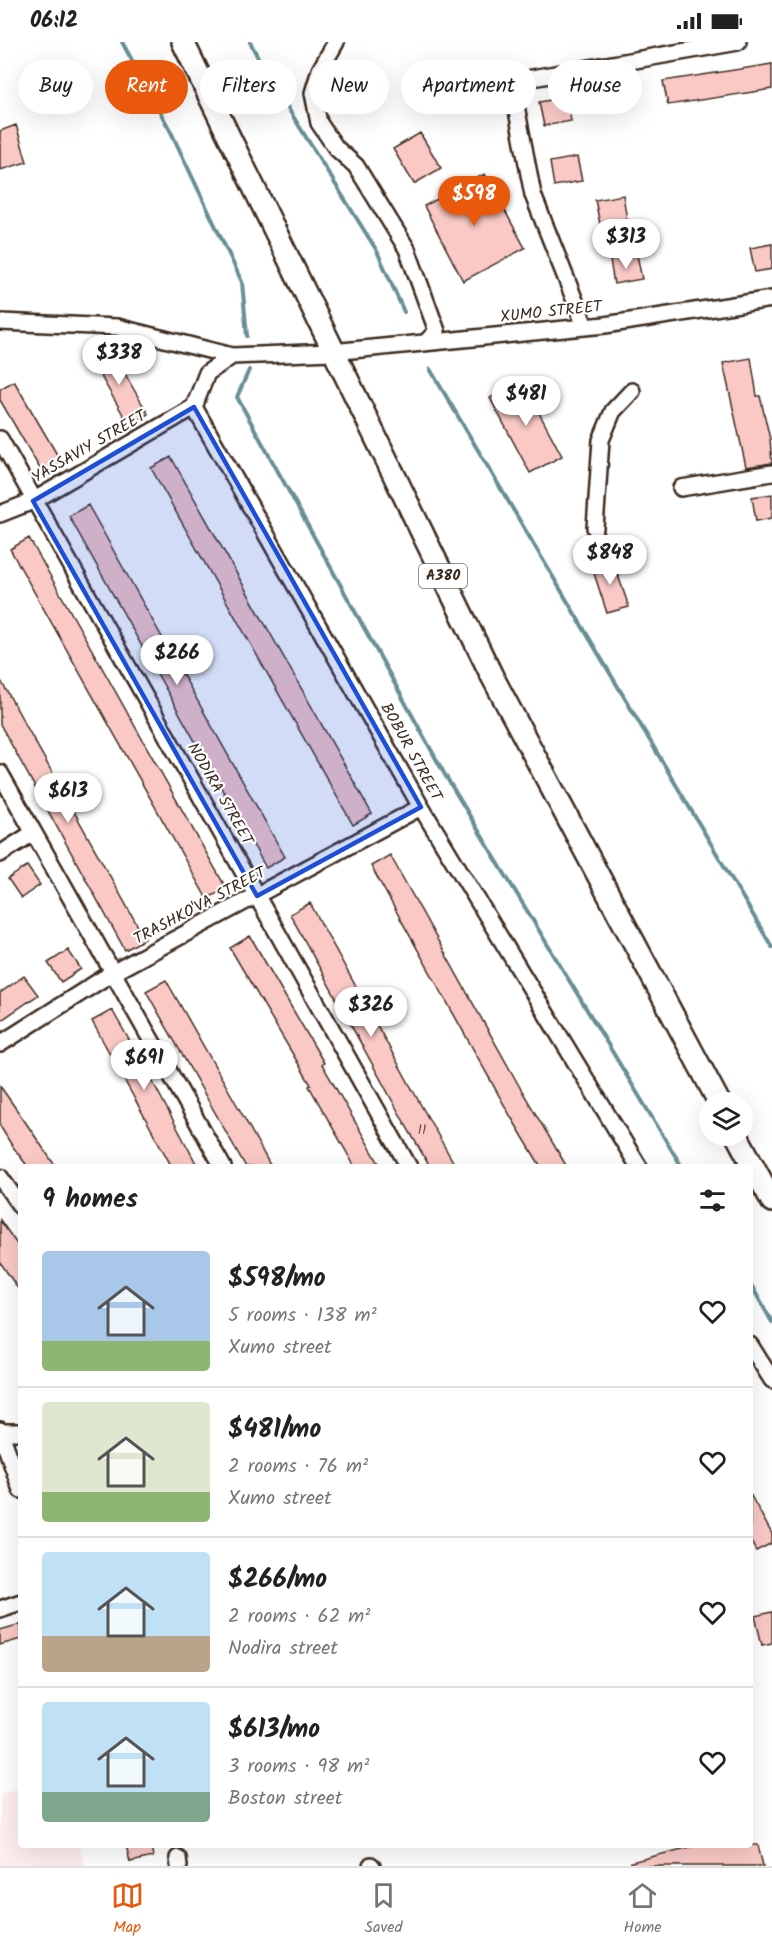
<!DOCTYPE html>
<meta charset="utf-8">
<style>
:root{--surface:#fff;--page:#f6f6f6;--text:#222;--muted:#767676;--line:#e0e0e0;--accent:#ea580c}
body{margin:0;font-family:Kalam,sans-serif;background:var(--page);color:var(--text);height:100vh;display:flex;flex-direction:column;font-size:22px;white-space:nowrap}
*{box-sizing:border-box;margin:0}
p{font-size:20px;color:var(--muted)}
.icon{flex:none;width:33px;height:33px;fill:none;stroke:currentColor;stroke-width:2;stroke-linecap:round;stroke-linejoin:round}
.map{position:relative;flex:1;overflow:hidden}
.side{position:absolute;left:18px;top:1122px;width:735px;height:684px;display:flex;flex-direction:column;background:var(--surface);border-radius:6px;box-shadow:0 6px 24px #0002}
.side>*{flex:none}
.hud{position:absolute;left:18px;top:18px;width:736px;height:54px;display:flex;gap:12px}
.buttons{position:absolute;left:699px;top:1050px;display:grid;gap:12px}
.buttons a{display:grid;place-items:center;width:54px;height:54px;border-radius:50%;background:var(--surface);box-shadow:0 6px 24px #0002;font-size:30px}
.price{position:absolute;translate:-50% -51px;padding:0 14px;border-radius:21px;background:#fff;color:#222;font-size:20px;line-height:39px;filter:drop-shadow(0 2px 3px #0008)}
.price::after{content:'';position:absolute;left:50%;top:36px;width:18px;height:14px;margin-left:-9px;background:inherit;clip-path:polygon(0 0,100% 0,50% 100%)}
.price.current{background:var(--accent);color:#fff}
ul{padding:0;list-style:none}
li{display:flex;align-items:center;gap:18px;height:150px;padding:0 24px}
li+li{border-top:2px solid var(--line)}
li span{display:grid;place-items:center;flex:none;width:168px;height:120px;border-radius:6px;color:#555}
li>.icon{margin-inline-start:auto}
span .icon{width:72px;height:72px;fill:#fffc;stroke-width:1}
li b{font-size:26px}
h2{display:flex;justify-content:space-between;align-items:center;height:72px;padding:0 24px;font-size:26px}
.chip{padding:0 21px;border-radius:27px;background:var(--surface);box-shadow:0 6px 24px #0002;font-size:21px;line-height:54px}
.chip.current{background:var(--accent);color:#fff}
.status{display:flex;justify-content:space-between;align-items:center;height:42px;padding:0 30px;background:var(--surface);direction:ltr}
.status svg{height:16px;fill:currentColor}
.tab-bar{display:flex;justify-content:space-around;align-items:center;height:84px;border-top:2px solid var(--line);background:var(--surface);font-size:16px;color:var(--muted)}
.tab-bar a{display:grid;justify-items:center;gap:3px}
.tab-bar .current{color:var(--accent)}
.map>svg:first-child{display:block}
.built{fill:#feefee}
.lines{fill:none;stroke-linecap:round;stroke-linejoin:round}
.stream{stroke:#688f95;stroke-width:4}
.building{fill:#fac9c6;stroke:#3b2a1e;stroke-width:1.5}
.minor-casing{stroke:#3b2a1e;stroke-width:20}
.highway-casing{stroke:#3b2a1e;stroke-width:26}
.minor{stroke:#fff;stroke-width:15}
.highway{stroke:#fff;stroke-width:21}
.marked{fill:#1d4ed8;fill-opacity:0.2;stroke:#1d4ed8;stroke-width:4.5;stroke-linejoin:round}
.labels{text-anchor:middle;dominant-baseline:central;stroke-width:4.5;stroke-linejoin:round;paint-order:stroke}
.number-label{font-size:14px;fill:#6b5248}
.shield{fill:#fff;stroke:#766a62;stroke-width:1.5}
.shield-label{font-size:15px;font-weight:bold;fill:#3b2a1e}
.street-label{font-size:16px;fill:#3b2a1e;stroke:#fff}
</style>
<div class="status"><b>06:12</b><svg viewBox="0 0 49 12"><path d="M0 12V9h3v3zM5 12V6h3v6zM10 12V3h3v9zM15 12V0h3v12zM26 1h20v11H26zM47 4h2v5h-2z"/></svg></div>
<div class="map">
<svg width="772" height="1824" viewBox="0 0 772 1824">
<rect width="100%" height="100%" fill="#fff"/>
<filter id="ink" filterUnits="userSpaceOnUse"><feTurbulence type="fractalNoise" baseFrequency=".0167" numOctaves="2"/><feDisplacementMap in="SourceGraphic" scale="12" xChannelSelector="R" yChannelSelector="G"/><feConvolveMatrix kernelMatrix="1 2 1 2 8 2 1 2 1" color-interpolation-filters="sRGB"/></filter>
<g filter="url(#ink)">
<path class="built" d="M21 1746V1803H79L85 1824H0V1752Z"/>
<g class="lines">
<path class="stream" d="M122 0 171 90 242 240 247 294
M250 0 266 31 377 209 404 270
M430 327 772 905
M249 328 237 355 445 733 682 1125
M750 1241 772 1280"/>
</g>
<path class="building" d="M772 22V47L668 63 663 39Z
M567 55 571 79 544 84 539 60Z
M16 83 27 120 0 128V89Z
M420 91 441 126 414 142 393 107Z
M577 115 582 139 554 144 550 120Z
M485 132 525 206 463 239 424 164Z
M623 153 627 178 600 182 595 158Z
M772 202V227L755 230 750 206Z
M637 213 642 237 614 242 610 218Z
M110 306 148 372 129 383 91 317Z
M751 316 757 354H760L770 397 772 421 746 425 723 321Z
M14 339 62 421 43 432 0 358V347Z
M522 339 562 414 530 431 490 356Z
M171 415 372 772 353 783 151 426Z
M772 452V476L756 479 752 455Z
M88 463 285 815 266 826 69 474Z
M29 496 226 846 207 857 10 507Z
M612 516 629 565 607 571 591 522Z
M0 637 145 897 125 908 0 682Z
M390 813 522 1049 567 1125H541L511 1075 371 824Z
M27 824 40 843 21 856 8 837Z
M310 861 422 1065 456 1125H430L404 1080 290 872Z
M250 894 324 1021 322 1022 381 1125H355L309 1044 311 1043 230 906Z
M68 908 81 927 61 940 48 921Z
M24 934 38 953 0 979V951Z
M166 938 241 1070 271 1125H246L146 949Z
M112 968 148 1031 198 1125H172L104 1001 92 979Z
M0 1044 26 1081 56 1125H28L11 1102 0 1084Z
M0 1178 21 1208V1251L0 1220Z
M750 1452 772 1492V1501L756 1509 750 1498Z
M772 1570V1601L762 1603 755 1574Z
M21 1582V1597L0 1603V1588Z
M126 1803H151L153 1815 130 1820Z
M698 1803H758L763 1824H631V1820Z"/>
<g class="lines">
<defs>
<path id="minor" d="M336 0 320 28 313 51 319 81 336 106 356 124 407 207 437 289 425 301
M0 280 117 285 232 314 332 310 605 283 772 257
M585 284 533 153 513 48 521 38 738 0
M232 314 207 331 194 365 421 765 639 1125
M0 397 409 1125
M681 446 772 431
M0 472 33 459 194 365
M595 486 601 398 613 369 632 349
M0 731 223 1125
M0 812 33 791
M0 1002 112 931 421 765
M0 1135 21 1165
M750 1303 772 1338
M0 1388 21 1448
M3 1390H21
M0 1567 21 1560
M178 1816 179 1824
M371 1823 372 1824"/>
<path id="highway" d="M183 0 492 634 719 1060
M737 1094 772 1159"/>
</defs>
<use href="#minor" class="minor-casing"/>
<use href="#highway" class="highway-casing"/>
<use href="#minor" class="minor"/>
<use href="#highway" class="highway"/>
</g>
</g>
<path class="marked" d="M194 365 421 765 257 854 33 459Z"/>
<g class="labels">
<g class="number-label">
<text x="422" y="1088">11</text>
</g>
<rect class="shield" x="419" y="522" width="48" height="24" rx="4.5"/>
<g class="shield-label">
<text x="443" y="534">A380</text>
</g>
<g class="street-label">
<text transform="translate(551 270) rotate(-6)">XUMO STREET</text>
<text transform="translate(89 405) rotate(-30)">YASSAVIY STREET</text>
<text transform="translate(411 710) rotate(61)">BOBUR STREET</text>
<text transform="translate(220 752) rotate(60)">NODIRA STREET</text>
<text transform="translate(200 864) rotate(-28)">TRASHKO'VA STREET</text>
</g>
</g>
</svg>
<div class="buttons">
<a><svg class="icon" aria-label="layers" viewBox="0 0 24 24"><path d="M12 4l9 5-9 5-9-5zM3 14l9 5 9-5"/></svg></a>
</div>
<b class="price current" style="left:474px;top:185px">$598</b>
<b class="price" style="left:626px;top:228px">$313</b>
<b class="price" style="left:119px;top:344px">$338</b>
<b class="price" style="left:526px;top:385px">$481</b>
<b class="price" style="left:610px;top:544px">$848</b>
<b class="price" style="left:177px;top:644px">$266</b>
<b class="price" style="left:68px;top:782px">$613</b>
<b class="price" style="left:371px;top:996px">$326</b>
<b class="price" style="left:144px;top:1049px">$691</b>
<div class="hud">
<a class="chip">Buy</a>
<a class="chip current">Rent</a>
<a class="chip">Filters</a>
<a class="chip">New</a>
<a class="chip">Apartment</a>
<a class="chip">House</a>
</div>
<section class="side">
<h2>9 homes<svg class="icon" aria-label="filters" viewBox="0 0 24 24"><path d="M4 7h16M4 17h16"/><circle cx="9" cy="7" r="2"/><circle cx="15" cy="17" r="2"/></svg></h2>
<ul>
<li><span style="background:linear-gradient(#a9c7e8 75%,#8fb573 0)"><svg class="icon" aria-label="home" viewBox="0 0 24 24"><path d="M3 11l9-7 9 7M6 9v11h12V9"/></svg></span><div><b>$598/mo</b><p>5 rooms · 138 m²</p><p>Xumo street</p></div><svg class="icon" aria-label="heart" viewBox="0 0 24 24"><path d="M12 20l-8-8c-3-5 5-10 8-4 3-6 11-1 8 4z"/></svg></li>
<li><span style="background:linear-gradient(#dfe7d0 75%,#8fb573 0)"><svg class="icon" aria-label="home" viewBox="0 0 24 24"><path d="M3 11l9-7 9 7M6 9v11h12V9"/></svg></span><div><b>$481/mo</b><p>2 rooms · 76 m²</p><p>Xumo street</p></div><svg class="icon" aria-label="heart" viewBox="0 0 24 24"><path d="M12 20l-8-8c-3-5 5-10 8-4 3-6 11-1 8 4z"/></svg></li>
<li><span style="background:linear-gradient(#bfe0f5 70%,#b9a48a 0)"><svg class="icon" aria-label="home" viewBox="0 0 24 24"><path d="M3 11l9-7 9 7M6 9v11h12V9"/></svg></span><div><b>$266/mo</b><p>2 rooms · 62 m²</p><p>Nodira street</p></div><svg class="icon" aria-label="heart" viewBox="0 0 24 24"><path d="M12 20l-8-8c-3-5 5-10 8-4 3-6 11-1 8 4z"/></svg></li>
<li><span style="background:linear-gradient(#bfe0f5 75%,#7fa58c 0)"><svg class="icon" aria-label="home" viewBox="0 0 24 24"><path d="M3 11l9-7 9 7M6 9v11h12V9"/></svg></span><div><b>$613/mo</b><p>3 rooms · 98 m²</p><p>Boston street</p></div><svg class="icon" aria-label="heart" viewBox="0 0 24 24"><path d="M12 20l-8-8c-3-5 5-10 8-4 3-6 11-1 8 4z"/></svg></li>
</ul>
</section>
</div>
<nav class="tab-bar">
<a class="current"><svg class="icon" aria-label="map" viewBox="0 0 24 24"><path d="M3 6l6-2 6 2 6-2v14l-6 2-6-2-6 2zM9 4v14M15 6v14"/></svg>Map</a>
<a><svg class="icon" aria-label="saved" viewBox="0 0 24 24"><path d="M7 4h10v16l-5-4-5 4z"/></svg>Saved</a>
<a><svg class="icon" aria-label="home" viewBox="0 0 24 24"><path d="M3 11l9-7 9 7M6 9v11h12V9"/></svg>Home</a>
</nav>
